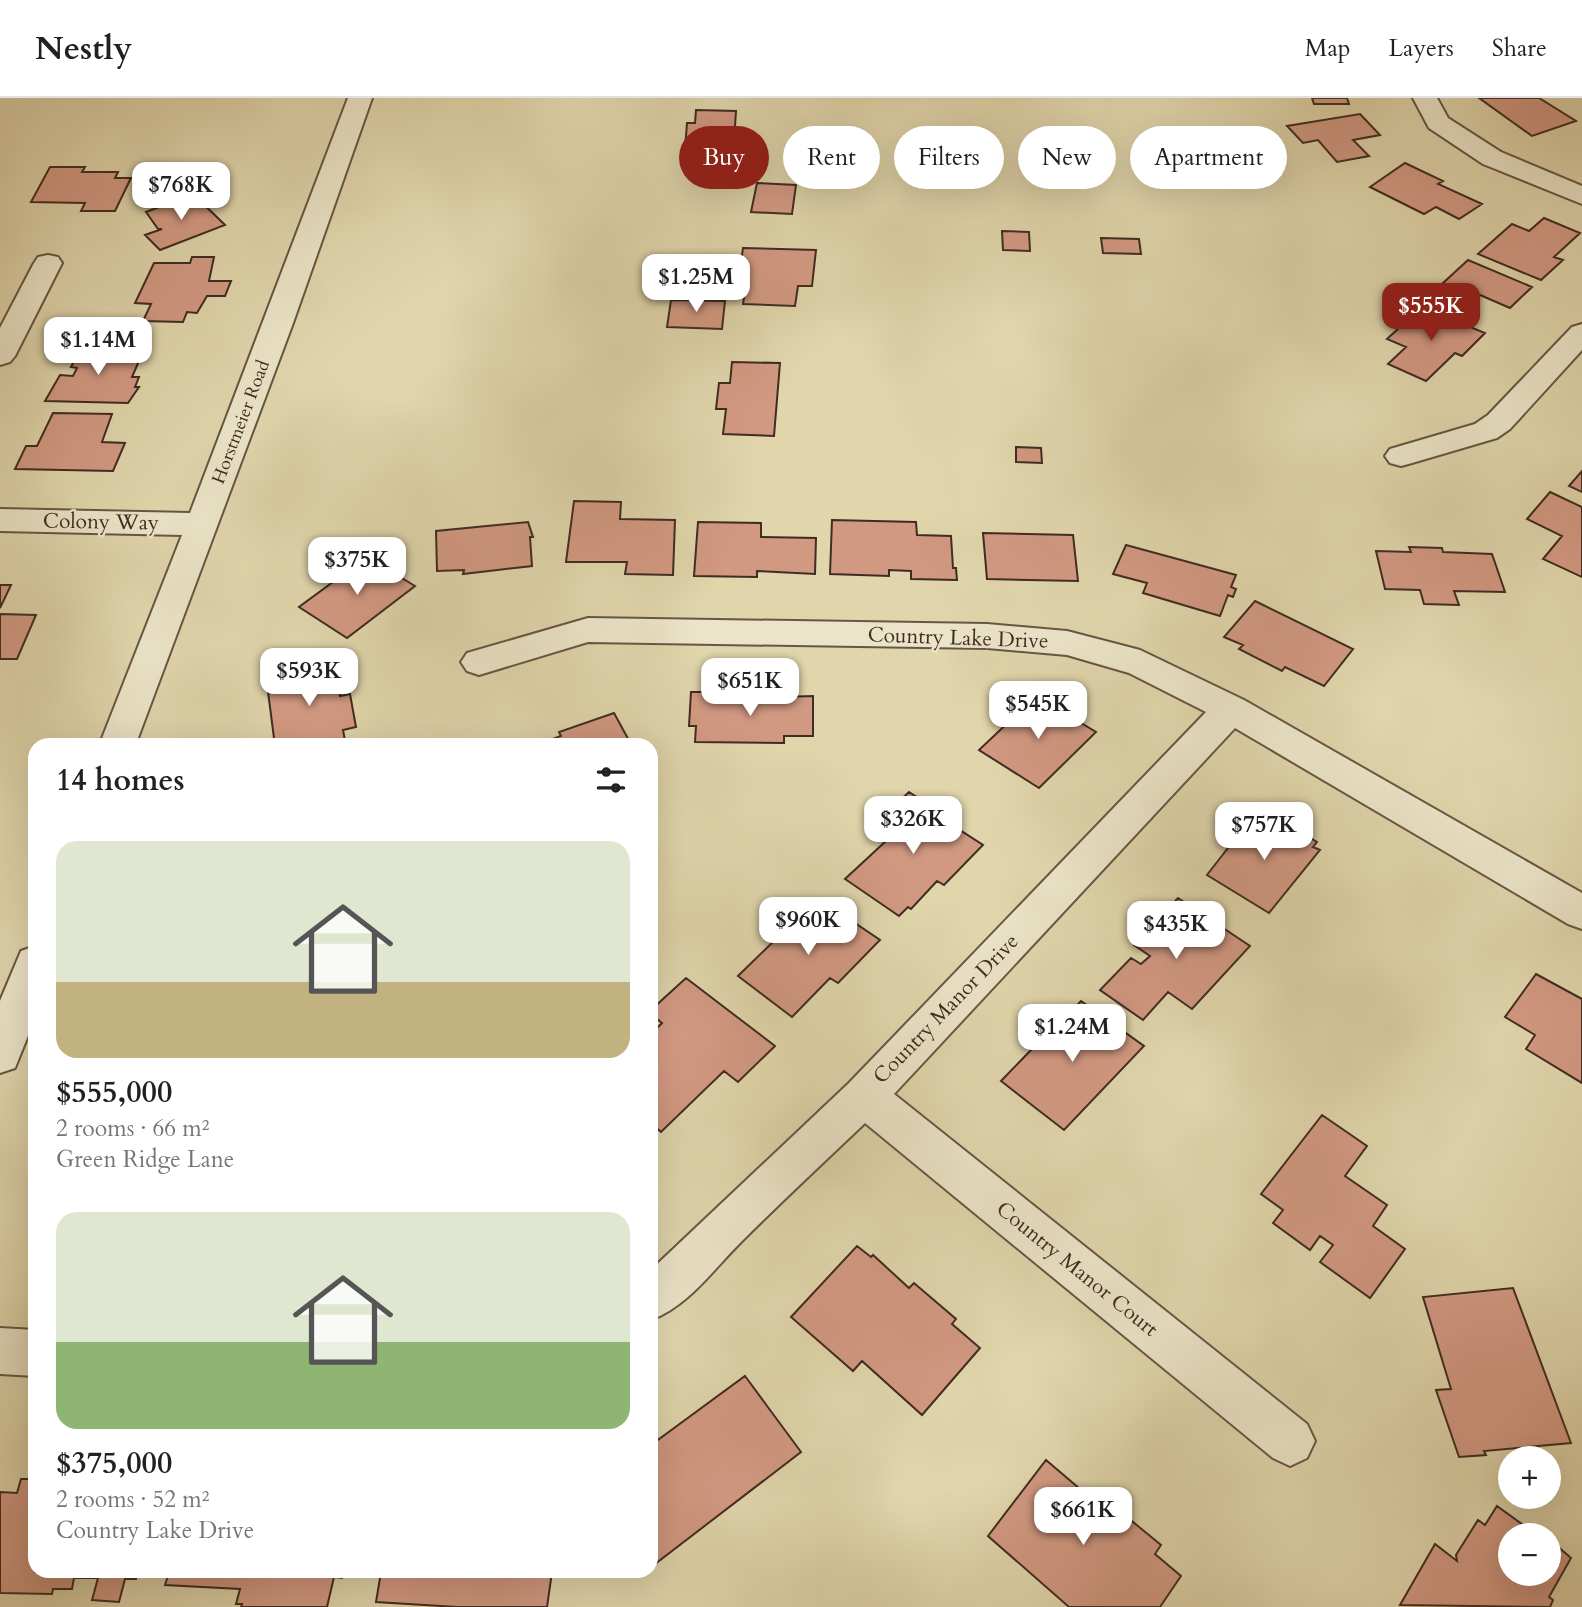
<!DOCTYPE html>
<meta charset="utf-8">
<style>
:root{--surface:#fff;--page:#f6f6f6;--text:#202124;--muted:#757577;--line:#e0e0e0;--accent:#8f2418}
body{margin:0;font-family:Cardo,serif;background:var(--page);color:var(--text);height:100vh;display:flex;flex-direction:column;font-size:26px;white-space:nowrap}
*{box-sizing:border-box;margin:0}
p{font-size:23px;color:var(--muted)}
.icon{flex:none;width:38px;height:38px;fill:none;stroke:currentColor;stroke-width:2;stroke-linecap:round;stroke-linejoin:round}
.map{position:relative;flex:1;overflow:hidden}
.drawer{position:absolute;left:28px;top:640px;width:630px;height:840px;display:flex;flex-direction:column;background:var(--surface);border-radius:21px;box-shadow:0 7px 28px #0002}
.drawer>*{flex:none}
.banner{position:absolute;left:679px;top:28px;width:665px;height:63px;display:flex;gap:14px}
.buttons{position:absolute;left:1498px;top:1348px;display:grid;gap:14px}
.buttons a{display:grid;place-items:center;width:63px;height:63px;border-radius:50%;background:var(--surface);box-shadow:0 7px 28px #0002;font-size:35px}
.price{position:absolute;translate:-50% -60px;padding:0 16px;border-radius:14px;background:#fff;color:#222;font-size:23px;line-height:46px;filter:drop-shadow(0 2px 4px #0008)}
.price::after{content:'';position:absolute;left:50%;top:42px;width:21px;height:16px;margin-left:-10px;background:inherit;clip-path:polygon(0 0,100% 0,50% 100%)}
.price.selected{background:var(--accent);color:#fff}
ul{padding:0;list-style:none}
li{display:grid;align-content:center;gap:14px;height:371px;padding:0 28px}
li span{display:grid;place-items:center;height:217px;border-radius:21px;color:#555}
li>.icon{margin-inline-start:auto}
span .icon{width:126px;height:126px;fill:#fffc;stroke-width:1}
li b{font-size:30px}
h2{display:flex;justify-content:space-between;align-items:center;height:84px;padding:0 28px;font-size:30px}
.pill{padding:0 24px;border-radius:32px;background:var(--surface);box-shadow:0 7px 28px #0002;font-size:24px;line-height:63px}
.pill.selected{background:var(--accent);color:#fff}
header{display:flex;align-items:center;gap:42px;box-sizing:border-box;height:98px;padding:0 35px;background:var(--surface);border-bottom:2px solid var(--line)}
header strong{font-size:33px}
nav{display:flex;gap:38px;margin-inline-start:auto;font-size:24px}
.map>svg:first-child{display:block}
.building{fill:#d29982;stroke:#3f2c22;stroke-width:2}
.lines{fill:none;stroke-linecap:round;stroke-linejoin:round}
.minor-casing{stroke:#675644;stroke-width:4}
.minor{fill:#ebe4c8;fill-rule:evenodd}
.labels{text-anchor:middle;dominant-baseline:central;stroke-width:5;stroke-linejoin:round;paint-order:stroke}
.far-street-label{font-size:18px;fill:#3f2c22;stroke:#ebe4c8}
.street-label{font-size:21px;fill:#3f2c22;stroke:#ebe4c8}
</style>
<header>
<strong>Nestly</strong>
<nav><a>Map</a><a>Layers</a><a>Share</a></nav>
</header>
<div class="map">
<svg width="1582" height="1509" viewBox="0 0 1582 1509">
<rect width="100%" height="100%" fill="#e0d5ab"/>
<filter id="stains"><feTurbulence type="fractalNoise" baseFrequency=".00286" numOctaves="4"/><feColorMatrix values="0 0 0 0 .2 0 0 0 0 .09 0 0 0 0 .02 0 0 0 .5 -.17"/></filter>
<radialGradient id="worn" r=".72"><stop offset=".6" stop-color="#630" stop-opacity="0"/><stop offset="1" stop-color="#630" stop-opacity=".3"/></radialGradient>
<path class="building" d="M1312 0H1347L1349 6H1314Z
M1479 0H1539L1576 23 1532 38Z
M696 12 736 13 732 73H693V51H685L687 25H695Z
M1360 16 1380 37 1353 42 1369 58 1337 64 1318 42 1303 45 1287 28Z
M1405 65 1443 83 1438 86 1482 106 1459 121 1436 109 1424 116 1370 89Z
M50 69H85L82 74H118L115 80H131L115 113H81L85 105 31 104Z
M757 85 796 87 792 116 751 114Z
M193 96 225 127 160 152 145 137 162 131H158L146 114Z
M1544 120 1580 135 1554 159 1563 162 1541 182 1478 156 1512 126 1529 133Z
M1002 133 1029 134 1030 153 1003 152Z
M1101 140 1139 141 1141 156 1103 155Z
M743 150 816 152 812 188H798L795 208 743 206 746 186H738Z
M192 159H214L209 183H231L225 198H207L197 215 187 214 183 224 143 223 151 206 135 205 154 165H190Z
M1468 162 1532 189 1510 210 1480 197 1463 212 1429 198Z
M671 202 725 203 722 231 667 229Z
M1422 209 1485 235 1462 258 1455 255 1426 283 1388 266 1406 249 1387 241Z
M84 244 126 245 117 263H139L132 279H139L135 289H139L128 305 45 303 60 277 73 278 77 270 71 269Z
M732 264 780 265 774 338 723 336 726 311H716L719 285H730Z
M53 315 112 316 102 344 125 345 113 373 15 371 26 348H37Z
M1016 349 1041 350 1042 365 1016 364Z
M1582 373V394L1569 388Z
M1550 394 1582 409V479L1543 461 1562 438 1527 421Z
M574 403 621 404 620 421 675 422 673 477 625 476 627 464H566Z
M832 422 916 424 917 437 951 438 953 470H956L957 482 911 481V473L889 472V478L830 476Z
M528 424 533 439H530L532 468 463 476 464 472 437 473 436 433Z
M698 424 761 425V439L816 440 815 476 757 473V479L694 478Z
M983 435 1073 437 1078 483 987 481Z
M1126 447 1236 477 1231 489 1236 491 1233 499 1228 497 1220 518 1143 495 1147 485 1113 476Z
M1409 449 1442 450 1443 454 1492 456 1505 494 1454 493 1459 507 1424 506 1420 492 1385 491 1376 453 1411 454Z
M367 459 415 488 347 540 299 509Z
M0 487H11L0 510Z
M1255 503 1353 551 1324 588 1285 569 1282 573 1239 551 1243 547 1224 539Z
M0 516 36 517 17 561H0Z
M334 564 340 598 350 596 356 629 343 632 346 648H275L266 578Z
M691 594H739V600L813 598V638H784V645L695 644 696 628H689Z
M1037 597 1059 607 1056 610 1096 634 1039 690 979 652Z
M614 615 632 648H533L561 638 559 634Z
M909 694 932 709 929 712 983 747 944 787 937 783 911 811 908 809 899 818 845 781 886 743 884 741 894 732 879 722Z
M1256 714 1302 740 1305 737 1317 744 1313 749 1320 752 1269 815 1207 777Z
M818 800 880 842 838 885 830 880 792 919 738 878Z
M1178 800 1250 848 1192 911 1168 894 1143 922 1100 892 1131 860 1141 866 1150 858 1134 847Z
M1536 876 1582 901V985L1526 951 1535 937 1505 919Z
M686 880 775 948 738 984 724 973 661 1034 651 1025V936L662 925 651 916V912Z
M1081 903 1144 948 1064 1032 1001 983 1031 952 1026 948 1046 928 1052 933Z
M1322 1017 1367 1048 1345 1078 1387 1107 1373 1128 1405 1151 1370 1200 1320 1164 1333 1147 1320 1138 1310 1152 1273 1125 1283 1112 1261 1096Z
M857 1148 871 1159 873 1157 909 1190 914 1185 956 1221 952 1226 980 1250 922 1317 862 1263 853 1273 791 1219Z
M1513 1190 1571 1345 1484 1353 1486 1357 1459 1359 1436 1292 1451 1291 1423 1199Z
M745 1278 801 1354 655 1466 651 1460V1347Z
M1046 1362 1100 1408 1105 1401 1161 1447 1155 1456 1181 1478 1160 1509H1069L988 1438Z
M21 1381H35V1474H137L136 1481H125L119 1504 92 1502 98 1480H74L72 1491H53L52 1496 0 1495V1394L17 1395Z
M1497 1408 1537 1437H1510V1475H1549V1441L1571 1460 1549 1499 1553 1502 1550 1509 1400 1507 1435 1446 1457 1463 1456 1457 1478 1422 1485 1427Z
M169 1474H343L342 1480 334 1479 327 1509H241L242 1506H236L240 1491 165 1487Z
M381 1474H552L547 1509H457L376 1504Z"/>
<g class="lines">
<defs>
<path id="minor" d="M348 0H372L293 225 135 648H99L182 437 0 433V411L190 415Z
M1413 0H1437L1448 20 1501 54 1582 88V106L1483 66 1429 30Z
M48 157 58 159 62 165 15 258 10 264 0 267V230L34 165 38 159Z
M1582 226V252L1510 331 1497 340 1412 365 1401 368 1390 365 1385 358 1390 351 1475 326 1488 317 1572 229Z
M588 520 987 526 1067 533 1140 552 1244 602 1582 795V831L1568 826 1235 630 894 996 1307 1326 1315 1343 1307 1360 1290 1368 1273 1360 865 1025C823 1065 781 1104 740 1145 712 1173 689 1207 651 1222V1172L849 985 1206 614 1129 575 1067 557 987 550 588 544 479 577 467 573 461 564 467 555Z
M35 848V920L15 970 0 975V903L21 853Z
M0 1230 35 1232V1278L0 1276Z"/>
</defs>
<use href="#minor" class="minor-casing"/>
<use href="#minor" class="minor"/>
</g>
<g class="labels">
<g class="far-street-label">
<text transform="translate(241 324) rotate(-69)">Horstmeier Road</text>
</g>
<g class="street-label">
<text transform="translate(101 424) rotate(1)">Colony Way</text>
<text transform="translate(958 540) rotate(2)">Country Lake Drive</text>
<text transform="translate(946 911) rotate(-46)">Country Manor Drive</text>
<text transform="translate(1077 1171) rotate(39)">Country Manor Court</text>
</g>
</g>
<rect width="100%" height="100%" filter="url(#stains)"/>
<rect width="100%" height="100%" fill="url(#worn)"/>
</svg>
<div class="buttons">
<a>+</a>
<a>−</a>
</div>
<b class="price" style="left:181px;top:124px">$768K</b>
<b class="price" style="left:696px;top:216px">$1.25M</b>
<b class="price selected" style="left:1431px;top:245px">$555K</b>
<b class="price" style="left:98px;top:279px">$1.14M</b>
<b class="price" style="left:357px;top:499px">$375K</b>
<b class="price" style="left:309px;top:610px">$593K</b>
<b class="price" style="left:750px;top:620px">$651K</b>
<b class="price" style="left:1038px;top:643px">$545K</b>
<b class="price" style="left:913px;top:758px">$326K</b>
<b class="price" style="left:1264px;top:764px">$757K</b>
<b class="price" style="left:808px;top:859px">$960K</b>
<b class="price" style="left:1176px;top:863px">$435K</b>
<b class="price" style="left:1072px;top:966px">$1.24M</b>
<b class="price" style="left:1083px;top:1449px">$661K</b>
<div class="banner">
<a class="pill selected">Buy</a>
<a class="pill">Rent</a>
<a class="pill">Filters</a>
<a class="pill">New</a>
<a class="pill">Apartment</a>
</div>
<section class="drawer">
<h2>14 homes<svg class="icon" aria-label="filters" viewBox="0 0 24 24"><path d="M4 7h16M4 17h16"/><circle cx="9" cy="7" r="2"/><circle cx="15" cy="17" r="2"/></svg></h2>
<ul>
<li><span style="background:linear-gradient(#dfe7d0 65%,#c2b280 0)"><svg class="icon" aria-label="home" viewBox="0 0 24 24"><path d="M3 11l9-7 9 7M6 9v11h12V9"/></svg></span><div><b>$555,000</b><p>2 rooms · 66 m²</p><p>Green Ridge Lane</p></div></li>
<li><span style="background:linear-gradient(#dfe7d0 60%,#8fb573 0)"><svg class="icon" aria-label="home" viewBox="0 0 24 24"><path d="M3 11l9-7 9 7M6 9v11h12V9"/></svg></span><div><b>$375,000</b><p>2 rooms · 52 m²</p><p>Country Lake Drive</p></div></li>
</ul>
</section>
</div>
